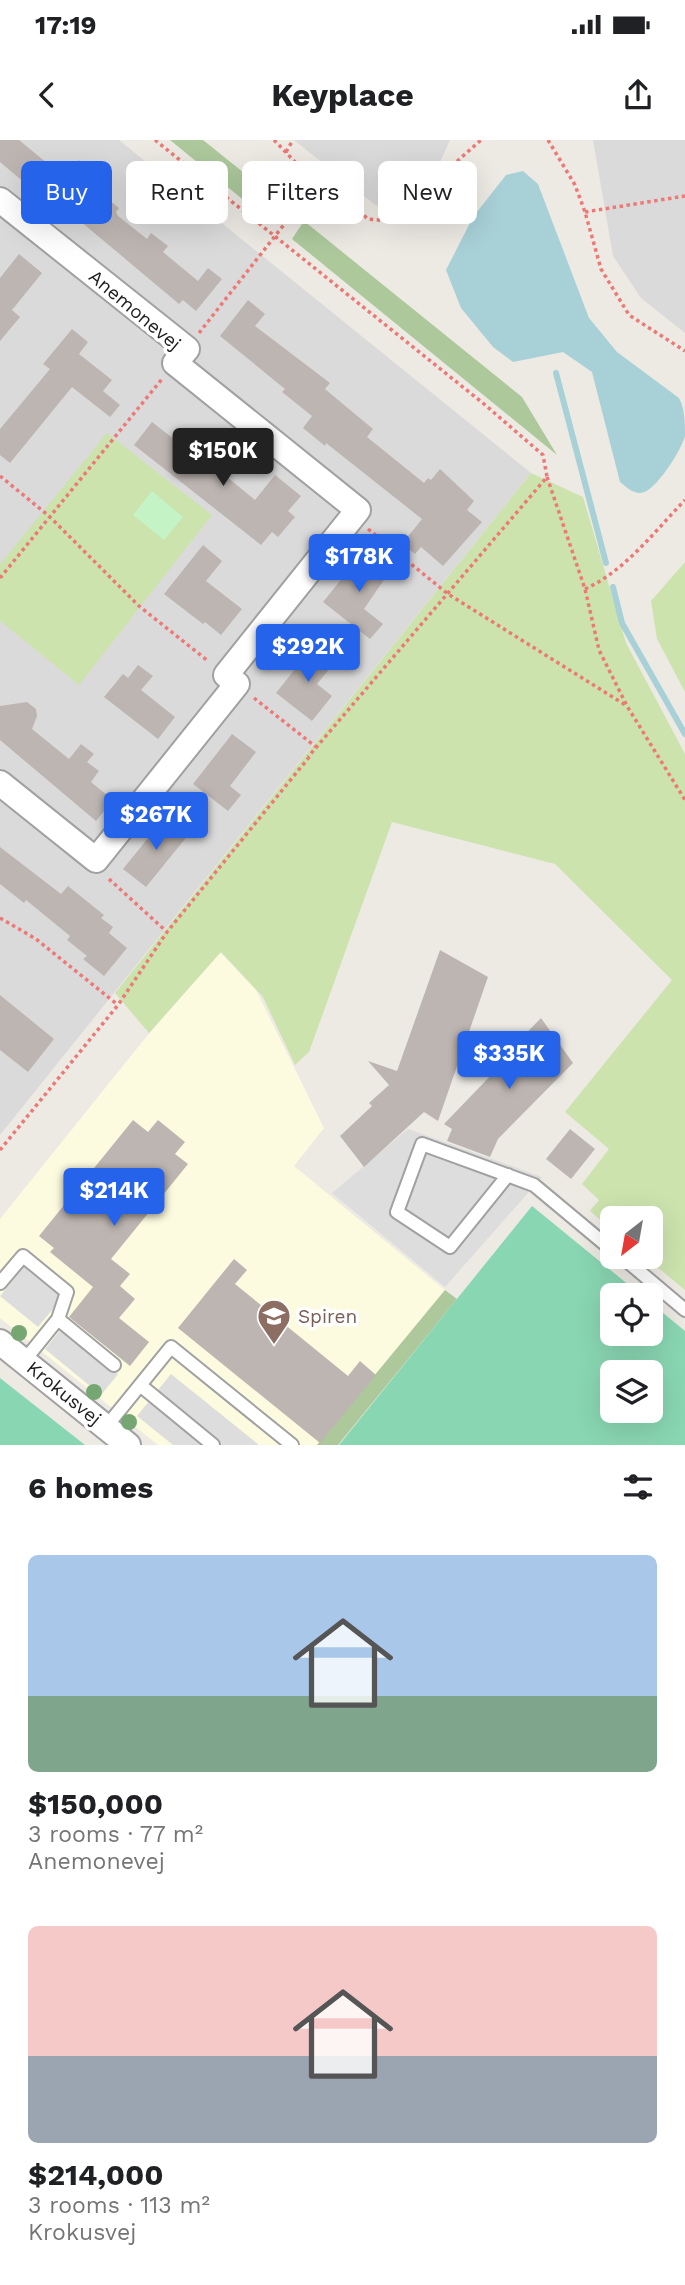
<!DOCTYPE html>
<meta charset="utf-8">
<style>
:root{--surface:#fff;--page:#f2f2f2;--text:#202124;--muted:#757577;--accent:#2563eb}
body{margin:0;font-family:"Work Sans",sans-serif;background:var(--page);color:var(--text);height:100vh;display:flex;flex-direction:column;font-size:26px;white-space:nowrap}
*{box-sizing:border-box;margin:0}
p{font-size:23px;color:var(--muted)}
.icon{flex:none;width:38px;height:38px;fill:none;stroke:currentColor;stroke-width:2;stroke-linecap:round;stroke-linejoin:round}
.map{position:relative;height:1305px;overflow:hidden}
.drawer{display:flex;flex-direction:column;background:var(--surface);flex:1}
.drawer>*{flex:none}
.hud{position:absolute;left:21px;top:21px;width:644px;height:63px;display:flex;gap:14px}
.needle{width:46px;rotate:211deg}
.buttons{position:absolute;left:600px;top:1066px;display:grid;gap:14px}
.buttons a{display:grid;place-items:center;width:63px;height:63px;border-radius:10px;background:var(--surface);box-shadow:0 7px 28px #0002;font-size:35px}
.price{position:absolute;translate:-50% -60px;padding:0 16px;border-radius:7px;background:var(--accent);color:#fff;font-size:23px;line-height:46px;filter:drop-shadow(0 2px 4px #0008)}
.price::after{content:'';position:absolute;left:50%;top:42px;width:21px;height:16px;margin-left:-10px;background:inherit;clip-path:polygon(0 0,100% 0,50% 100%)}
.price.active{background:#222;color:#fff}
ul{padding:0;list-style:none}
li{display:grid;align-content:center;gap:14px;height:371px;padding:0 28px}
li span{display:grid;place-items:center;height:217px;border-radius:10px;color:#555}
li>.icon{margin-inline-start:auto}
span .icon{width:126px;height:126px;fill:#fffc;stroke-width:1}
li b{font-size:30px}
h2{display:flex;justify-content:space-between;align-items:center;height:84px;padding:0 28px;font-size:30px}
.tag{padding:0 24px;border-radius:10px;background:var(--surface);box-shadow:0 7px 28px #0002;font-size:24px;line-height:63px}
.tag.active{background:var(--accent);color:#fff}
.status{display:flex;justify-content:space-between;align-items:center;height:49px;padding:0 35px;background:var(--surface);direction:ltr}
.status svg{height:19px;fill:currentColor}
header{display:flex;justify-content:space-between;align-items:center;height:91px;padding:0 28px;background:var(--surface);font-size:32px;font-weight:700}
.map>svg:first-child{display:block}
.residential{fill:#dbdada}
.education{fill:#fcfadf}
.grass{fill:#cce3ae}
.forest{fill:#adc99c}
.park{fill:#c4f4c5}
.pitch{fill:#89d6b2;fill-rule:evenodd}
.parking{fill:#ddd}
.water{fill:#a8d0d7}
.lines{fill:none;stroke-linecap:round;stroke-linejoin:round}
.stream{stroke:#a8d0d7;stroke-width:6}
.building{fill:#bdb5b1}
.lane-casing{stroke:#a1a1a1;stroke-width:16}
.street-casing{stroke:#a1a1a1;stroke-width:28}
.path{stroke:#ed7976;stroke-width:3.5;stroke-dasharray:3.5 3.5;stroke-linecap:butt}
.lane{stroke:#fff;stroke-width:12}
.street{stroke:#fff;stroke-width:24}
.tree{fill:#76a773}
.labels{text-anchor:middle;dominant-baseline:central;stroke-width:7;stroke-linejoin:round;paint-order:stroke}
.street-label{font-size:19px;fill:#1d1d1d;stroke:#fff}
.education-label{font-size:19px;fill:#785e54;stroke:#fff;text-anchor:start}
</style>
<div class="status"><b>17:19</b><svg viewBox="0 0 49 12"><path d="M0 12V9h3v3zM5 12V6h3v6zM10 12V3h3v9zM15 12V0h3v12zM26 1h20v11H26zM47 4h2v5h-2z"/></svg></div>
<header><svg class="icon" aria-label="back" viewBox="0 0 24 24"><path d="M15 5l-7 7 7 7"/></svg>Keyplace<svg class="icon" aria-label="share" viewBox="0 0 24 24"><path d="M12 15V3M7 8l5-5 5 5M5 13v7h14v-7"/></svg></header>
<div class="map">
<svg width="685" height="1305" viewBox="0 0 685 1305">
<rect width="100%" height="100%" fill="#edeae4"/>
<path class="residential" d="M0 0H119L531 333 0 995Z
M294 0H450L426 53 414 68 393 73 374 64Z
M593 0H685V193L641 158 613 116Z"/>
<path class="education" d="M220 812 256 850 324 988 294 1026 445 1150 317 1305H158L0 1178V1079L142 902Z"/>
<path class="grass" d="M107 293 212 375 79 545 0 481V424Z
M531 333 583 357 626 503 685 614V1150L645 1117 651 1116V1078H612V1090L590 1071 599 1060 582 1044 609 1009 565 972 672 840 555 724 392 682 309 912 295 925 263 857 221 812 149 893 115 853Z
M685 422V552L657 499 651 461Z"/>
<path class="forest" d="M170 0H203L284 65 273 84Z
M304 81 522 257 557 315 292 99Z
M445 1150 457 1159 338 1305H317Z"/>
<path class="park" d="M152 351 183 377 164 400 133 375Z"/>
<path class="pitch" d="M532 1066 641 1155H612V1194H651V1163L685 1191V1305H339ZM651 1232V1270H612V1232Z
M0 1238 85 1305H0Z"/>
<path class="parking" d="M408 989 542 1037 445 1147 332 1053Z
M24 1127 62 1158 38 1187 0 1156Z
M61 1189 118 1234 101 1255 45 1209Z
M171 1234 259 1305H173L137 1276Z"/>
<path class="water" d="M523 31 538 44 589 178 617 212 679 258C685 269 685 283 685 296 682 309 654 355 639 353 631 352 625 346 620 342L592 232 563 212 513 222 493 207 461 168 446 130 473 77 506 35Z"/>
<g class="lines">
<path class="stream" d="M556 233 606 423
M613 447 622 483 685 594"/>
</g>
<path class="building" d="M0 0H19L59 33 63 28 68 33 79 20 102 38 94 48 119 68 116 72 118 76 147 99 151 93 168 106 163 112 198 141 208 128 222 139 196 171 183 160 179 164 30 39 26 44 0 22Z
M19 114 42 133 12 170 20 177 0 201V138Z
M248 160 265 174 255 186 330 243 325 249 373 289 367 297 424 343 428 338 431 340 440 329 474 361 467 370 482 382 443 426 421 407 415 414 402 404 422 379 326 303 325 306 303 288 312 276 282 252 285 249 220 196Z
M72 189 88 202 79 214 112 240 103 251 120 265 110 277 72 247 10 323 0 315V289L50 229 43 224Z
M152 282 202 321 204 318 255 360 275 335 301 356 288 371 295 377 278 397 272 392 261 405 134 305Z
M203 405 222 421 206 441 242 469 221 495 205 482 203 484 164 454Z
M365 410 390 431 364 469 383 484 370 499 323 462Z
M314 505 335 522 317 544 332 556 312 581 276 553Z
M138 525 153 536 141 550 175 577 158 599 104 557 123 534 128 538Z
M27 562 36 569 37 576 32 589 69 619 81 604 94 614 87 622 99 631 91 642 113 660 96 681 0 600V566Z
M232 594 256 612 230 646 241 655 228 671 193 644Z
M166 676 189 694 146 747 123 729Z
M0 707 61 754 68 746 104 775 101 778 113 787 109 793 127 808 104 836 83 819 87 816 67 800 70 796 26 760 24 763 0 744Z
M440 810 488 837 438 981 424 972 364 1027 340 996 372 966 369 963 389 945 368 921 397 931Z
M0 855 54 899 28 932 0 910Z
M541 878 573 923 498 999 490 1017 447 1001 452 989 444 984 498 928 495 925Z
M133 980 148 992 158 980 185 1002 175 1014 188 1024 111 1119 130 1134 120 1146 135 1159 119 1178 149 1202 130 1226 69 1177 93 1147 50 1112 54 1108 39 1096Z
M570 989 595 1009 571 1039 546 1019Z
M234 1119 247 1130 235 1144 348 1236 360 1221 376 1235 320 1303 178 1188Z"/>
<g class="lines">
<defs>
<path id="lane" d="M508 1035 450 1107 397 1072 422 1004 534 1045 612 1110
M621 1116 685 1170
M0 1143 23 1116 67 1152 58 1179
M24 1221 58 1179 114 1225
M140 1245 213 1305
M106 1287 171 1207 292 1305"/>
<path id="street" d="M0 60 187 209 175 223 358 370 226 535 237 544 96 720 0 643
M0 1202 128 1305"/>
</defs>
<use href="#lane" class="lane-casing"/>
<use href="#street" class="street-casing"/>
<path class="path" d="M155 0 484 264 543 315 547 337 308 617
M274 0 321 49 349 62 368 79 399 82 422 76 437 60 454 24 481 0
M548 0 575 45 585 72 601 129 629 175 685 211
M286 12 293 0
M585 72 685 56
M199 193 304 59 321 49
M0 336 49 376 139 466 208 521
M547 337 585 449 599 510 627 566 685 660
M368 389 448 454 627 566
M0 438 162 239
M585 449C626 430 654 392 685 360
M254 558 316 607
M109 739 167 792
M0 778 36 799 118 865
M0 1010 118 865 167 792 310 616"/>
<use href="#lane" class="lane"/>
<use href="#street" class="street"/>
</g>
<g class="tree">
<circle cx="19" cy="1193" r="8"/>
<circle cx="94" cy="1252" r="8"/>
<circle cx="129" cy="1282" r="8"/>
</g>
<defs>
<symbol id="school-pin" viewBox="-11 -11 22 30"><path d="M0 17L-7.5 6A9.5 9.5 0 1 1 7.5 6Z" fill="#8d6e63" stroke="#fff"/><path d="M0-5L7-2L0 1L-7-2ZM-4 1L0 2.5L4 1V4Q0 6-4 4Z" fill="#fff"/></symbol>
</defs>
<g fill-rule="evenodd">
<use href="#school-pin" x="255" y="1157" width="38" height="52"/>
</g>
<g class="labels">
<g class="street-label">
<text transform="translate(135 170) rotate(40)">Anemonevej</text>
<text transform="translate(64 1253) rotate(39)">Krokusvej</text>
</g>
<g class="education-label">
<text x="298" y="1176">Spiren</text>
</g>
</g>
</svg>
<div class="buttons">
<a><svg class="needle" viewBox="-14 -14 28 28"><path d="M0-13l5 13h-10z" fill="#e53935"/><path d="M0 13l5-13h-10z" fill="#757577"/></svg></a>
<a><svg class="icon" aria-label="locate" viewBox="0 0 24 24"><circle cx="12" cy="12" r="6"/><path d="M12 2v4M12 18v4M2 12h4M18 12h4"/></svg></a>
<a><svg class="icon" aria-label="layers" viewBox="0 0 24 24"><path d="M12 4l9 5-9 5-9-5zM3 14l9 5 9-5"/></svg></a>
</div>
<b class="price active" style="left:223px;top:348px">$150K</b>
<b class="price" style="left:359px;top:454px">$178K</b>
<b class="price" style="left:308px;top:544px">$292K</b>
<b class="price" style="left:156px;top:712px">$267K</b>
<b class="price" style="left:509px;top:951px">$335K</b>
<b class="price" style="left:114px;top:1088px">$214K</b>
<div class="hud">
<a class="tag active">Buy</a>
<a class="tag">Rent</a>
<a class="tag">Filters</a>
<a class="tag">New</a>
</div>
</div>
<section class="drawer">
<h2>6 homes<svg class="icon" aria-label="filters" viewBox="0 0 24 24"><path d="M4 7h16M4 17h16"/><circle cx="9" cy="7" r="2"/><circle cx="15" cy="17" r="2"/></svg></h2>
<ul>
<li><span style="background:linear-gradient(#a9c7e8 65%,#7fa58c 0)"><svg class="icon" aria-label="home" viewBox="0 0 24 24"><path d="M3 11l9-7 9 7M6 9v11h12V9"/></svg></span><div><b>$150,000</b><p>3 rooms · 77 m²</p><p>Anemonevej</p></div></li>
<li><span style="background:linear-gradient(#f6c9c9 60%,#9aa5b1 0)"><svg class="icon" aria-label="home" viewBox="0 0 24 24"><path d="M3 11l9-7 9 7M6 9v11h12V9"/></svg></span><div><b>$214,000</b><p>3 rooms · 113 m²</p><p>Krokusvej</p></div></li>
</ul>
</section>
